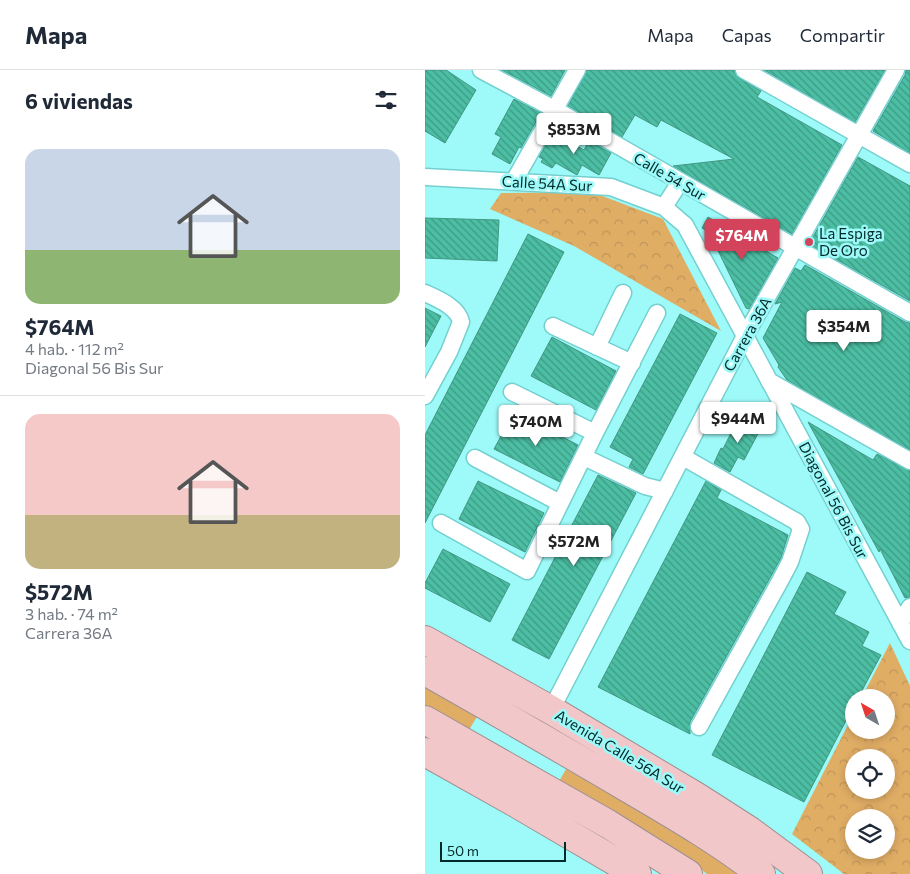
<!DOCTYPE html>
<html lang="es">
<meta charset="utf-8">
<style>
:root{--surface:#fff;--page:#f6f6f7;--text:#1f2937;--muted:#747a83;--line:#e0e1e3;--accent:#d3435b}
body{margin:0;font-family:Commissioner,sans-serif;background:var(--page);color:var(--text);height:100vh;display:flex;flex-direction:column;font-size:19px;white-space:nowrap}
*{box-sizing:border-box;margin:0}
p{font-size:16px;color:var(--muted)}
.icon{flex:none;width:28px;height:28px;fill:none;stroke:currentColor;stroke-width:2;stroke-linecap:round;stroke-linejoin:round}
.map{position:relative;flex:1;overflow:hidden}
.drawer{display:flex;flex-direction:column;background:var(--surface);width:425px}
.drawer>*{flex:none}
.needle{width:32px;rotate:321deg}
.controls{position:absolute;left:420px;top:619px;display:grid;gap:10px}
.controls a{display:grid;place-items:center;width:50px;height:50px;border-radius:50%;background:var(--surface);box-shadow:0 2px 8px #0003;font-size:25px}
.scale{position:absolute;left:15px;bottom:12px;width:126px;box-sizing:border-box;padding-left:5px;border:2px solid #002929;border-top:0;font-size:14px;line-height:18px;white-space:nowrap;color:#002929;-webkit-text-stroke:4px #9dfaf9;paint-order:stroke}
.price{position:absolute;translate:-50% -42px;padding:0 11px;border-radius:5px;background:#fff;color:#222;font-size:16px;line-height:32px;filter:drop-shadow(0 1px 2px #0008)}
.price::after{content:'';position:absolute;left:50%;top:30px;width:15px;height:11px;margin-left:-8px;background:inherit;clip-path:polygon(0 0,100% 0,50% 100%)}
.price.on{background:var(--accent);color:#fff}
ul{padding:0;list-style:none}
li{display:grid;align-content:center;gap:10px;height:265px;padding:0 25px}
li+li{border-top:1px solid var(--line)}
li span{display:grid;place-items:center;height:155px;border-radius:15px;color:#555}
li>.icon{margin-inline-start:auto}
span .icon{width:90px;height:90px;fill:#fffc;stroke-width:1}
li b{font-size:21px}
h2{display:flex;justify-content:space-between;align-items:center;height:60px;padding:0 25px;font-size:21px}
header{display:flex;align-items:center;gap:30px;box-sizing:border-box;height:70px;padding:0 25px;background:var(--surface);border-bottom:1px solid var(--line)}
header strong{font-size:24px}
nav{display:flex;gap:28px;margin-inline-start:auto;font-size:18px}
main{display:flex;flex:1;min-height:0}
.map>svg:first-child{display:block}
.grass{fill:#e0ad65}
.forest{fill:url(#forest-crowns);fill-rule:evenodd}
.building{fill:url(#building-back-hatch);stroke:#429782}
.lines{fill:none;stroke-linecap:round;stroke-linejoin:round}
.street-casing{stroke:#74d0cf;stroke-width:19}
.highway-casing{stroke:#9d9091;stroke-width:30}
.street{stroke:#fff;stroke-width:16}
.highway{stroke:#f2c7c9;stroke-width:28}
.poi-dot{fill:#d3435b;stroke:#9dfaf9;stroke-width:2}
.labels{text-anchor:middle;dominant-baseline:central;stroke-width:5;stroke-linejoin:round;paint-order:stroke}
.street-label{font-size:15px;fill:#002929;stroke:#9dfaf9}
.poi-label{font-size:15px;fill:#002929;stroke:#9dfaf9;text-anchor:start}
</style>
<header>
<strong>Mapa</strong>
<nav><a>Mapa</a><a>Capas</a><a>Compartir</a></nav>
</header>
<main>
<section class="drawer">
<h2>6 viviendas<svg class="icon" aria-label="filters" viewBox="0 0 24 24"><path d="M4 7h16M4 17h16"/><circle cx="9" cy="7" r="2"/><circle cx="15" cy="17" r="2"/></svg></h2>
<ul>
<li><span style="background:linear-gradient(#c9d6e8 65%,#8fb573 0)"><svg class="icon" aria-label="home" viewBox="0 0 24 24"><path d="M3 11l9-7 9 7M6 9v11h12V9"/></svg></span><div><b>$764M</b><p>4 hab. · 112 m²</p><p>Diagonal 56 Bis Sur</p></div></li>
<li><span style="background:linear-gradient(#f6c9c9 65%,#c2b280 0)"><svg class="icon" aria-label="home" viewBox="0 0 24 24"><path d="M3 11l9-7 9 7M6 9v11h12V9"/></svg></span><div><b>$572M</b><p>3 hab. · 74 m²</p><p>Carrera 36A</p></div></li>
</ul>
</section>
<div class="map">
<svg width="485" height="804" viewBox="0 0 485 804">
<defs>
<pattern id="forest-crowns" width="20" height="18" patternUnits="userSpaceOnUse" patternTransform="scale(1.25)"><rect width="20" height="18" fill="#e0ad65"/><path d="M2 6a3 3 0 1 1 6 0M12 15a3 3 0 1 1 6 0" fill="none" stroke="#be9558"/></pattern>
<pattern id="building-back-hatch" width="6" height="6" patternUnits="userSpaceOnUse" patternTransform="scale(1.25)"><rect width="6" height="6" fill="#4cbea3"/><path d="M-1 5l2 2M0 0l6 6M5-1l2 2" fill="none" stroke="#3d9a85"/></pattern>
</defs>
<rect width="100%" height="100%" fill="#9dfaf9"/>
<path class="grass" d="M0 614 53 645 41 665 0 641Z
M141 699 204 734 246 761 279 773 323 804H282L269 794 132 715Z"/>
<path class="forest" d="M167 122 238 149 296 261 149 176 65 139 76 123Z
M465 573 485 616V804H419L367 764 429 643V660H461V628L437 627ZM429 688H461V720H429ZM429 748H461V780H429Z"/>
<path class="building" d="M0 0H21L51 20 20 73 0 61Z
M77 0H140L126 26Z
M162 0H309L314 8 336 21 332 27 417 75 367 164 248 96 309 89 236 50 232 57 210 45 197 67 143 36Z
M339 0H460L430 52Z
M481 0H485V83L448 61 480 5Z
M89 29 116 43 96 78 94 77 85 94 67 84 76 67 70 64Z
M128 62 159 80 164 71 186 83 174 105 157 95 152 105 131 93 127 98 116 92 118 89 114 87Z
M433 87 485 116V231L384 174Z
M283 147 353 188 324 239 321 238 284 162 277 158Z
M0 148 74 150 72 191 0 188Z
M103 164 139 182 0 453V365Z
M380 195 480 252 485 253V380L362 310 353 297 354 295 338 268 357 232 350 234 370 198 376 201Z
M0 238 16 246 0 277Z
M255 244 292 263 218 404 204 397 208 389 185 377Z
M127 267 191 301 171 340 106 306Z
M89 342 153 375 135 412 69 379Z
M314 347 336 358 319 390 313 387 305 402 289 393 296 378 298 379Z
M383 352 448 390 452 384 485 401V527L480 528 455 479 454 482Z
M173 405 211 423 124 589 87 570Z
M53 411 119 443 100 482 34 449Z
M281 411 296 420 292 428 363 465 356 488 265 652V664L173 617Z
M18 479 85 514 65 552 0 518V513Z
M382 502 421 522 409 544 444 562 437 576 456 585 433 628H429V635L379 732 287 685Z"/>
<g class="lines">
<defs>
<path id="street" d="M56 0 129 39 485 243
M319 0 485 94
M0 107 186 117 239 137 260 155 485 571
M89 111 152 0
M239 137 255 112
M0 223C13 229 33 237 36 252L24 282 0 326
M128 256 207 293
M172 277 198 223
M344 311 485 391
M87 322 170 363
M159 387 220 416 240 421
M258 387 372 452 376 459 365 492 355 511 274 657
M50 388 135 433
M16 453 102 501 170 363 232 243
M475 553 485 537
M126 640 320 266 471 0"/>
<path id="highway" d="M0 570 126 640 272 727 325 761 383 804
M0 601C67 639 135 678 201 717 247 744 294 771 336 804
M0 650 183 754 263 804
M0 682 89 732 212 804"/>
</defs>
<use href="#street" class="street-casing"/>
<use href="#highway" class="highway-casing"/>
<use href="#street" class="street"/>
<use href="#highway" class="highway"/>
</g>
<circle class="poi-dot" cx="384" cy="172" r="5"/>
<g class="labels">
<g class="street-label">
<text transform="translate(245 106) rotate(30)">Calle 54 Sur</text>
<text transform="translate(122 113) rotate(3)">Calle 54A Sur</text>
<text transform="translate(322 264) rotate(-61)">Carrera 36A</text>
<text transform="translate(409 430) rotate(62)">Diagonal 56 Bis Sur</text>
<text transform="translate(195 681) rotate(31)">Avenida Calle 56A Sur</text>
</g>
<g class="poi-label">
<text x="394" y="163">La Espiga<tspan x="394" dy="17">De Oro</tspan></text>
</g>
</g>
</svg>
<div class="controls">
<a><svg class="needle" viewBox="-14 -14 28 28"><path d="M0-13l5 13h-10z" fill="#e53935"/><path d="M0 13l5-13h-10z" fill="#747a83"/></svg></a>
<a><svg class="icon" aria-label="locate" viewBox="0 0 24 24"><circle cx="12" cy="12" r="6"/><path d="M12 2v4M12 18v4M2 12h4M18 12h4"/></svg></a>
<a><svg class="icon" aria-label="layers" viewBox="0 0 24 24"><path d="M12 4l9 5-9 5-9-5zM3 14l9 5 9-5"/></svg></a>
</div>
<div class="scale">50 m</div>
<b class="price" style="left:149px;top:85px">$853M</b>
<b class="price on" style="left:317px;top:191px">$764M</b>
<b class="price" style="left:419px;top:282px">$354M</b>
<b class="price" style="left:313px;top:374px">$944M</b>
<b class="price" style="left:111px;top:377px">$740M</b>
<b class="price" style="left:149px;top:497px">$572M</b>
</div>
</main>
